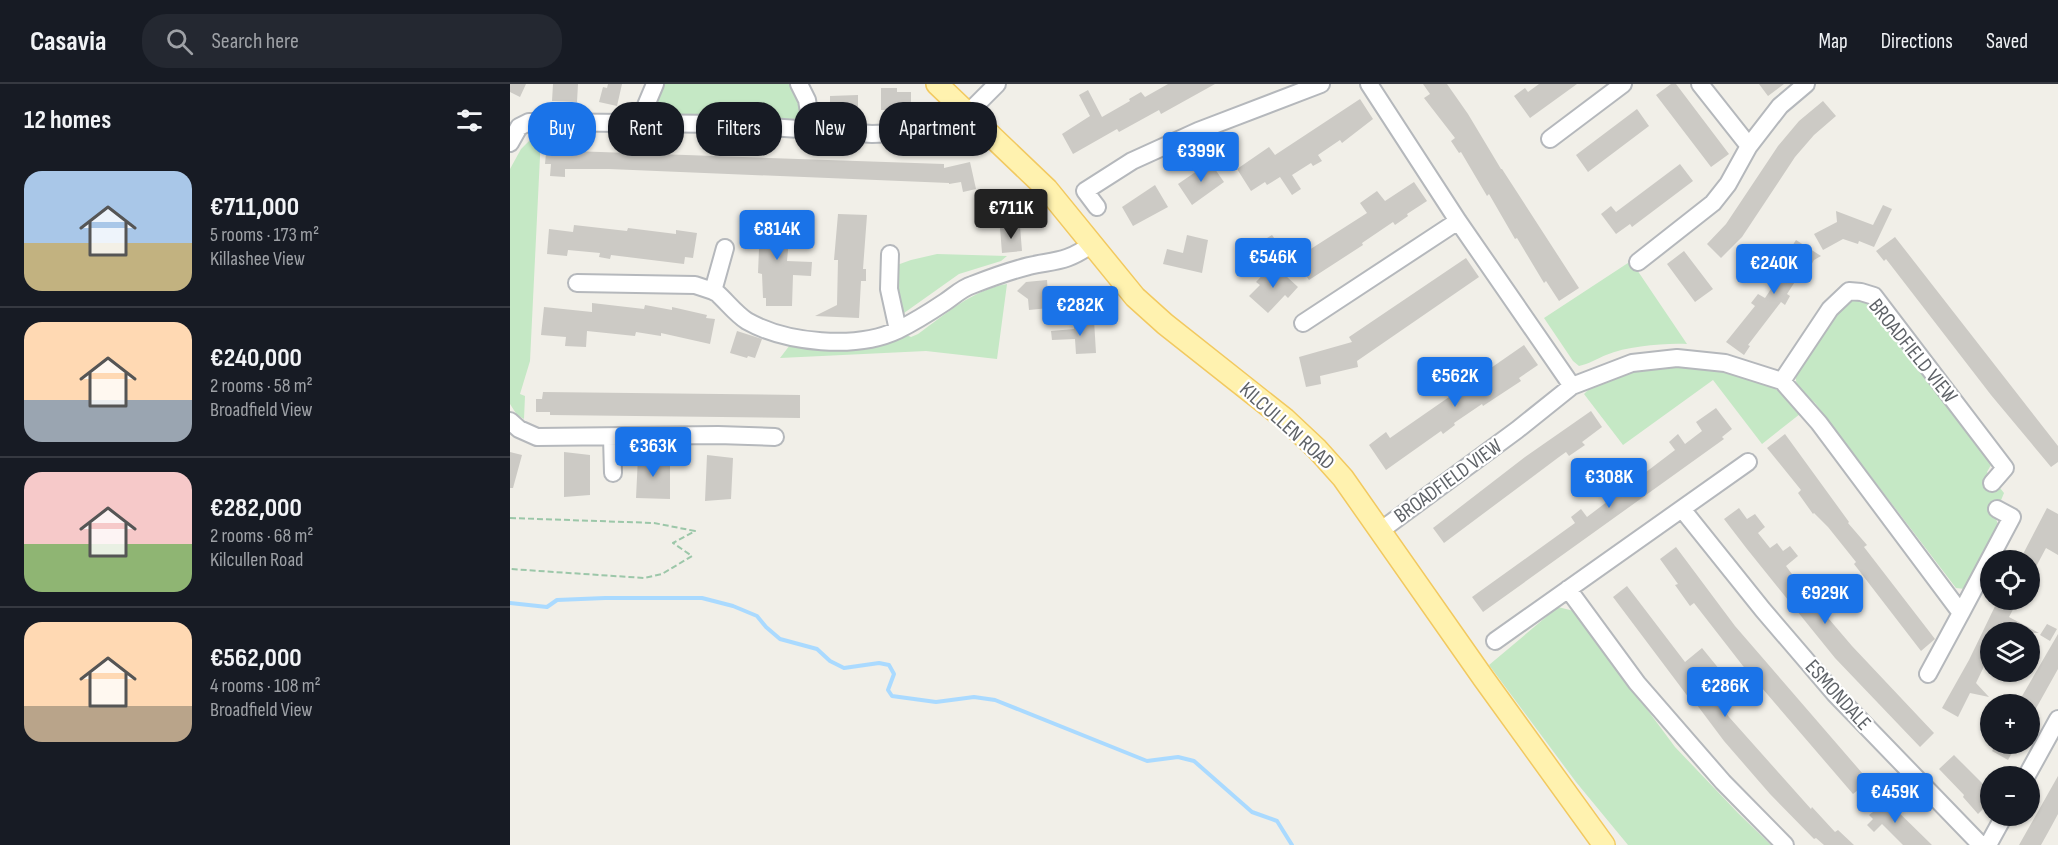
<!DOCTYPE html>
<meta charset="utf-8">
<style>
:root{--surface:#171b24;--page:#242831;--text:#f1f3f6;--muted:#9ea1a6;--line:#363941;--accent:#1a73e8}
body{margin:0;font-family:"Sofia Sans Condensed",sans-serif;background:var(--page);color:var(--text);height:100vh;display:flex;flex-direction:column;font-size:22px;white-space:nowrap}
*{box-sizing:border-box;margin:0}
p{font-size:20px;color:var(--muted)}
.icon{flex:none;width:33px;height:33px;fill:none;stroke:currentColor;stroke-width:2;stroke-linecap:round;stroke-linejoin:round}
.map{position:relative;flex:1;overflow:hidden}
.sheet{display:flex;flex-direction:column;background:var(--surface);width:510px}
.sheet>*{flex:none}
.top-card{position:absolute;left:18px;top:18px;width:570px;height:54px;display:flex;gap:12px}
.buttons{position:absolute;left:1470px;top:466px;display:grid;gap:12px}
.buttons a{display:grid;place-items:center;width:60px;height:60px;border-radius:50%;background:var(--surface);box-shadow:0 2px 4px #0004;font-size:30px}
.price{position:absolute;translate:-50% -51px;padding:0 14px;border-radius:6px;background:var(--accent);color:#fff;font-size:20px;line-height:39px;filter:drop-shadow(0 2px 3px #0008)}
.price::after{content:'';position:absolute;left:50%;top:36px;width:18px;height:14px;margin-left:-9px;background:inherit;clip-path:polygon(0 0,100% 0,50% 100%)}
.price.on{background:#222;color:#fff}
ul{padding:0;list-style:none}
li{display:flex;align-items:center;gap:18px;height:150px;padding:0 24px}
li+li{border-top:2px solid var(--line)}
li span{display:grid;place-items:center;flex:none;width:168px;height:120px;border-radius:18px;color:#555}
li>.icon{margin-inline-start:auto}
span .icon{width:72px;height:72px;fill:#fffc;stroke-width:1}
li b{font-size:26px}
h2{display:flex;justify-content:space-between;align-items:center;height:72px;padding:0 24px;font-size:26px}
.pill{padding:0 21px;border-radius:24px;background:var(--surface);box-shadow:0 2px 4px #0004;font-size:21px;line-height:54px}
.pill.on{background:var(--accent);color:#fff}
header{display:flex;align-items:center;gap:36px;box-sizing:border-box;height:84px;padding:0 30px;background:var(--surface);border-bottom:2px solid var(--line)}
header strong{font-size:28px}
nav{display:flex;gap:33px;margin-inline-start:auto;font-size:21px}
.search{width:420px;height:54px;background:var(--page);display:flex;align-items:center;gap:15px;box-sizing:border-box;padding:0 21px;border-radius:24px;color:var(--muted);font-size:22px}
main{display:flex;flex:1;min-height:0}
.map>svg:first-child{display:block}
.green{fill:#c5e8c5}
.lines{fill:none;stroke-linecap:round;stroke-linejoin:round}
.stream{stroke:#aadaff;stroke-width:4}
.building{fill:#cccac5}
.minor-casing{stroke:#b5b8bc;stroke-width:20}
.major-casing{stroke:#f2c960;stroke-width:24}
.path{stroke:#9cc7a9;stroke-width:2;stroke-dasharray:6 3;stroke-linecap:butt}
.minor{stroke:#fff;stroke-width:16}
.major{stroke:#fff2af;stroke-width:21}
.labels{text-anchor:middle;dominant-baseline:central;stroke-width:4.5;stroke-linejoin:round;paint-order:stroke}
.street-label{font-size:21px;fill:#5f6368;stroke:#fff}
</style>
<header>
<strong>Casavia</strong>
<div class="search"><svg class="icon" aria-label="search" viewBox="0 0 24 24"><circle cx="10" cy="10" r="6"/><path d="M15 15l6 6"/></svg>Search here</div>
<nav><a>Map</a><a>Directions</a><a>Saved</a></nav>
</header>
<main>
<section class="sheet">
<h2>12 homes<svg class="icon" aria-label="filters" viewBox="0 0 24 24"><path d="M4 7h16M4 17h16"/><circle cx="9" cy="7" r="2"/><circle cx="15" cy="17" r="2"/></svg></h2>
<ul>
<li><span style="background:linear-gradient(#a9c7e8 60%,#c2b280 0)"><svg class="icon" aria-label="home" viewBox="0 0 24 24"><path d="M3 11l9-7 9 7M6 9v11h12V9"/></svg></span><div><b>€711,000</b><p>5 rooms · 173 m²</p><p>Killashee View</p></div></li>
<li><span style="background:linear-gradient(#ffd9b3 65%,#9aa5b1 0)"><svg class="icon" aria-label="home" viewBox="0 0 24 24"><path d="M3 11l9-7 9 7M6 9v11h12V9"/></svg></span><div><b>€240,000</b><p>2 rooms · 58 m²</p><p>Broadfield View</p></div></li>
<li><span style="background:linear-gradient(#f6c9c9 60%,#8fb573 0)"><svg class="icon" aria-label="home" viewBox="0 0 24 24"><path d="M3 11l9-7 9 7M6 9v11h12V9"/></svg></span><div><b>€282,000</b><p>2 rooms · 68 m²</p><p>Kilcullen Road</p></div></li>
<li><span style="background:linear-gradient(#ffd9b3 70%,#b9a48a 0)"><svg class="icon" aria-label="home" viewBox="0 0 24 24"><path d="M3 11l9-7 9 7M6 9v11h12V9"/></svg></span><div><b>€562,000</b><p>4 rooms · 108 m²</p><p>Broadfield View</p></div></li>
</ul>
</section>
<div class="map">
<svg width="1548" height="761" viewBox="0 0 1548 761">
<rect width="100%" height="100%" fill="#f1efe8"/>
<path class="green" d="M154 0H282L296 30 287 39 148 33 143 28V18Z
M31 52 20 277 10 310 15 312 14 335 7 331 0 320V85L11 65 23 53Z
M427 170 497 172 491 177 449 190 394 229 386 222 387 181 401 176Z
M1121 177 1177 260C1154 259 1118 262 1096 271 1086 275 1079 280 1069 282L1063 277 1034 234Z
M497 200 487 275 416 267 270 274 283 257 394 250 401 253 408 250C436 230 462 206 497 200Z
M1339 214 1358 216 1485 374 1477 388 1494 409 1485 431 1490 448 1455 505 1446 504 1305 319 1287 304 1285 288Z
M1166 280C1200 284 1239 285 1267 306 1276 313 1283 323 1290 330L1252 360 1203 296 1113 361 1074 310 1079 305 1125 285Z
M1048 523 1064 527 1165 663 1228 729 1261 761H1118L1066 698 979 581Z"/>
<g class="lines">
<path class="stream" d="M0 519 37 523 47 516 95 514H192L223 522 247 532 256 543 270 555 307 565 320 577 334 584 369 579 379 581 384 590 378 606 382 612 426 618 464 613 485 616 637 677 668 673 684 677 742 728 767 737 782 761"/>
</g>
<path class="building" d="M0 0H16L10 13 0 8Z
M43 0H68L67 18 42 17Z
M98 0H112L107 22 89 18 93 3 97 4Z
M658 0H705L651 30 649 26 609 48 607 45 563 70 552 50 580 32 569 11 578 6 592 33 620 17 619 15 631 8 635 13Z
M913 0H937L958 30 991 85H992L1069 204 1049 217 1036 197 1034 199 1007 154 1005 155 979 110 977 112 951 68 949 69 941 57 945 54 914 14 920 10Z
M1029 0H1067L1020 34 1004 12 1015 4 1018 8Z
M1161 0H1166L1219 70 1201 83 1146 11Z
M1249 0H1274L1258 12Z
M371 4H387V8H401V26H371Z
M348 11V28H320V12Z
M850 15 863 35 832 59 830 56 808 71 812 77 803 82 801 79 782 91 791 105 782 111 770 93 757 101 755 98 741 107 727 85 759 63 765 71Z
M1313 17 1326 32 1304 51 1285 73 1232 153 1211 174 1197 160 1216 140 1268 62 1289 37Z
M1127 25 1139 42 1078 88 1066 71Z
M51 64H62V67L434 80V84L460 78 466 105 453 108 451 98 439 100V99L99 85H55V93L40 92 41 80H35L36 69 51 70Z
M700 78 714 98 682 121 668 100Z
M1170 80 1183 97 1122 143 1120 140 1106 150 1091 130 1101 122 1106 128Z
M904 98 917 117 897 130 898 132 885 141 883 138 852 159 853 161 799 196 785 175 857 129 850 119 867 107 875 117Z
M645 101 658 123 623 142 612 123Z
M1373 121 1382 125 1364 163 1349 157 1348 160 1333 155 1313 166 1304 150 1327 138 1326 127 1363 141Z
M247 129 277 131 275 155H279L277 177 302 178 301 192 283 191 282 222H256V214H253L252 190 248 189 250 141H246Z
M328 130 357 131 353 185H356V197H351L349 234 305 232 327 221 328 176H324Z
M64 141 117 147 118 144 166 150V146L187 149 183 174 175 173 174 180 101 171 100 175 89 173 90 169 58 166 57 172 37 170 39 145 63 148Z
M510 142 512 167 492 169 490 144Z
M677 151 698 156 692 189 653 180 657 165 673 169Z
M762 151 771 164 761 171 752 157Z
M1385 153 1548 362V378L1541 383 1481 311 1383 184 1376 175 1374 177 1366 167Z
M1286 156 1311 172 1304 176 1293 196 1288 193 1277 210 1280 212 1275 221 1271 218 1238 261 1240 262 1234 271 1216 258 1245 222 1241 219 1248 210 1255 214 1271 190 1266 187Z
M1174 167 1203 205 1185 218 1157 180Z
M956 174 969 193 847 277 848 283 810 292 811 300 796 303 789 273 842 258 839 253Z
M763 180 788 203 778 214 775 211 758 229 739 212 750 201 746 198Z
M537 196 539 224 519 226 518 215 507 207 516 198Z
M82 219 134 225 135 221 162 226V223L197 231 196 234 205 235 200 260 151 249V252L126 248 125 252 77 247 76 263 55 262 56 253 31 251 34 223 82 228Z
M584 236 586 269 566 270 565 255 542 256 541 247 564 245V238Z
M227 247 252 255 245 274 238 272 237 274 220 269Z
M1014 261 1028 281 1009 294 1011 297 973 322 972 320 944 339 945 341 933 350 931 347 876 386 859 361 876 348 880 354Z
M33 308 290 311V334L40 331V328H26V315H32Z
M1206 324 1222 345 1212 353 1214 355 973 528 962 513 1065 439 1061 433 1071 425 1077 433 1165 366 1159 358 1168 350 1175 360 1192 347 1186 338Z
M1081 327 1092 343 1072 358 1075 361 1059 372 1056 368 1049 373 934 459 923 444 1015 373Z
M1275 350 1339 438 1338 439 1357 461 1354 463 1425 555 1411 567 1344 480 1346 478 1318 443 1304 429 1303 430 1288 409 1291 406 1257 364Z
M0 368 12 371 3 404H0Z
M54 368 80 371V411L54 413Z
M197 371 223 374 221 415 195 417Z
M128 373 160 374V415L126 414Z
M1229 424 1237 435 1245 430 1255 443 1248 449 1260 464 1267 459 1273 467 1280 462 1288 472 1276 482 1290 501 1342 562 1424 649 1410 663 1325 574 1237 465 1214 435Z
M1537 424 1548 430V471L1536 464 1520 494V477L1512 472Z
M1166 463 1225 542 1359 697 1343 710 1233 582 1184 519 1180 522 1165 501 1168 500 1150 475Z
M1117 502 1175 578 1192 564 1223 602 1207 614 1219 633 1301 725 1302 723 1325 748 1328 746 1344 761H1314L1306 754 1304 755 1260 710 1214 657 1184 617 1182 618 1103 513Z
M1488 516H1508L1499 533 1529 549H1508L1495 542 1491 549H1480V570L1466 599 1479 613 1460 609 1448 633 1432 624 1459 576Z
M1537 540 1547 545 1540 557 1530 551Z
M1548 550V585L1524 628 1520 626V621L1508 619Z
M1486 660H1507L1498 676 1482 667Z
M1444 671 1474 701 1480 695V718L1468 730 1453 713 1454 711 1429 685Z
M1548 692V730L1541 743 1531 761H1509Z
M1369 712 1373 717 1375 715 1422 761H1393L1372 740 1364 748 1357 741 1363 735 1359 731 1363 728 1358 723Z"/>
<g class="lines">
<defs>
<path id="minor" d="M289 0 297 16 302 46
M859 0 948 137 1062 302
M1190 0 1239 62
M458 29 487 0
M129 38 145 0
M1040 55 1113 0
M0 59 9 43 19 38 214 40 362 50 440 47
M587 123 575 107 622 77 688 47 811 0
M215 164 203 207 207 209C217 218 226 230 237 237 276 259 346 266 388 246 404 238 420 228 435 218 444 212 452 204 462 201 480 194 499 187 519 182 547 176 557 178 582 160
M380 170 379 205 388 246
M1128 178 1203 119 1218 100 1239 62 1270 22 1296 0
M67 199 185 201 203 207
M793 239 948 137
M1272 297 1320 225 1339 207 1351 208 1364 212 1495 384 1482 399
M0 337 9 345 27 353 208 351 265 353
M102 353 103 389
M1172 425 1253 526 1325 610 1471 761
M870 447 1007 346 1062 302 1122 279 1167 274 1215 279 1272 297 1309 339 1451 529 1418 590
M1058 505 1127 599 1213 698 1275 761
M1451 529 1502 433 1487 425
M985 557 1238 378
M1516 693 1548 635
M1478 761 1494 732"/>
<path id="major" d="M427 0 537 105 625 213 655 240 775 335 807 365 833 394 974 595 1094 761"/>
</defs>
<use href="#minor" class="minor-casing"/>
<use href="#major" class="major-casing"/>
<path class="path" d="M0 434 144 439 185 447 163 459 182 472 152 490 134 494 0 485"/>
<use href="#minor" class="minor"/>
<use href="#major" class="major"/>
</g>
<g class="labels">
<g class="street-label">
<text transform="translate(1403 267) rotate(51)">BROADFIELD VIEW</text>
<text transform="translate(777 342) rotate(42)">KILCULLEN ROAD</text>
<text transform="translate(938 397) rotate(-36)">BROADFIELD VIEW</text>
<text transform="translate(1328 611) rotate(48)">ESMONDALE</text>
</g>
</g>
</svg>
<div class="buttons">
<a><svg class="icon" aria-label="locate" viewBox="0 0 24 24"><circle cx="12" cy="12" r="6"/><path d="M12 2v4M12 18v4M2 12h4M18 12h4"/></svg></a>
<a><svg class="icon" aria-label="layers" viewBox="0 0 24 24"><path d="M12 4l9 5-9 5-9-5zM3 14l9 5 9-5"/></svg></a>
<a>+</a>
<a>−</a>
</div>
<b class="price" style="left:691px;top:99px">€399K</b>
<b class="price on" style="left:501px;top:156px">€711K</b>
<b class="price" style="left:267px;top:177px">€814K</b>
<b class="price" style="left:763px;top:205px">€546K</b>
<b class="price" style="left:1264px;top:211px">€240K</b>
<b class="price" style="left:570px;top:253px">€282K</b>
<b class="price" style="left:945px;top:324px">€562K</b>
<b class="price" style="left:143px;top:394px">€363K</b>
<b class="price" style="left:1099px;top:425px">€308K</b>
<b class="price" style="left:1315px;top:541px">€929K</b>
<b class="price" style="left:1215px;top:634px">€286K</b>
<b class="price" style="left:1385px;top:740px">€459K</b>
<div class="top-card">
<a class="pill on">Buy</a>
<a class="pill">Rent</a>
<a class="pill">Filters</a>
<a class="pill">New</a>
<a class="pill">Apartment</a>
</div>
</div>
</main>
